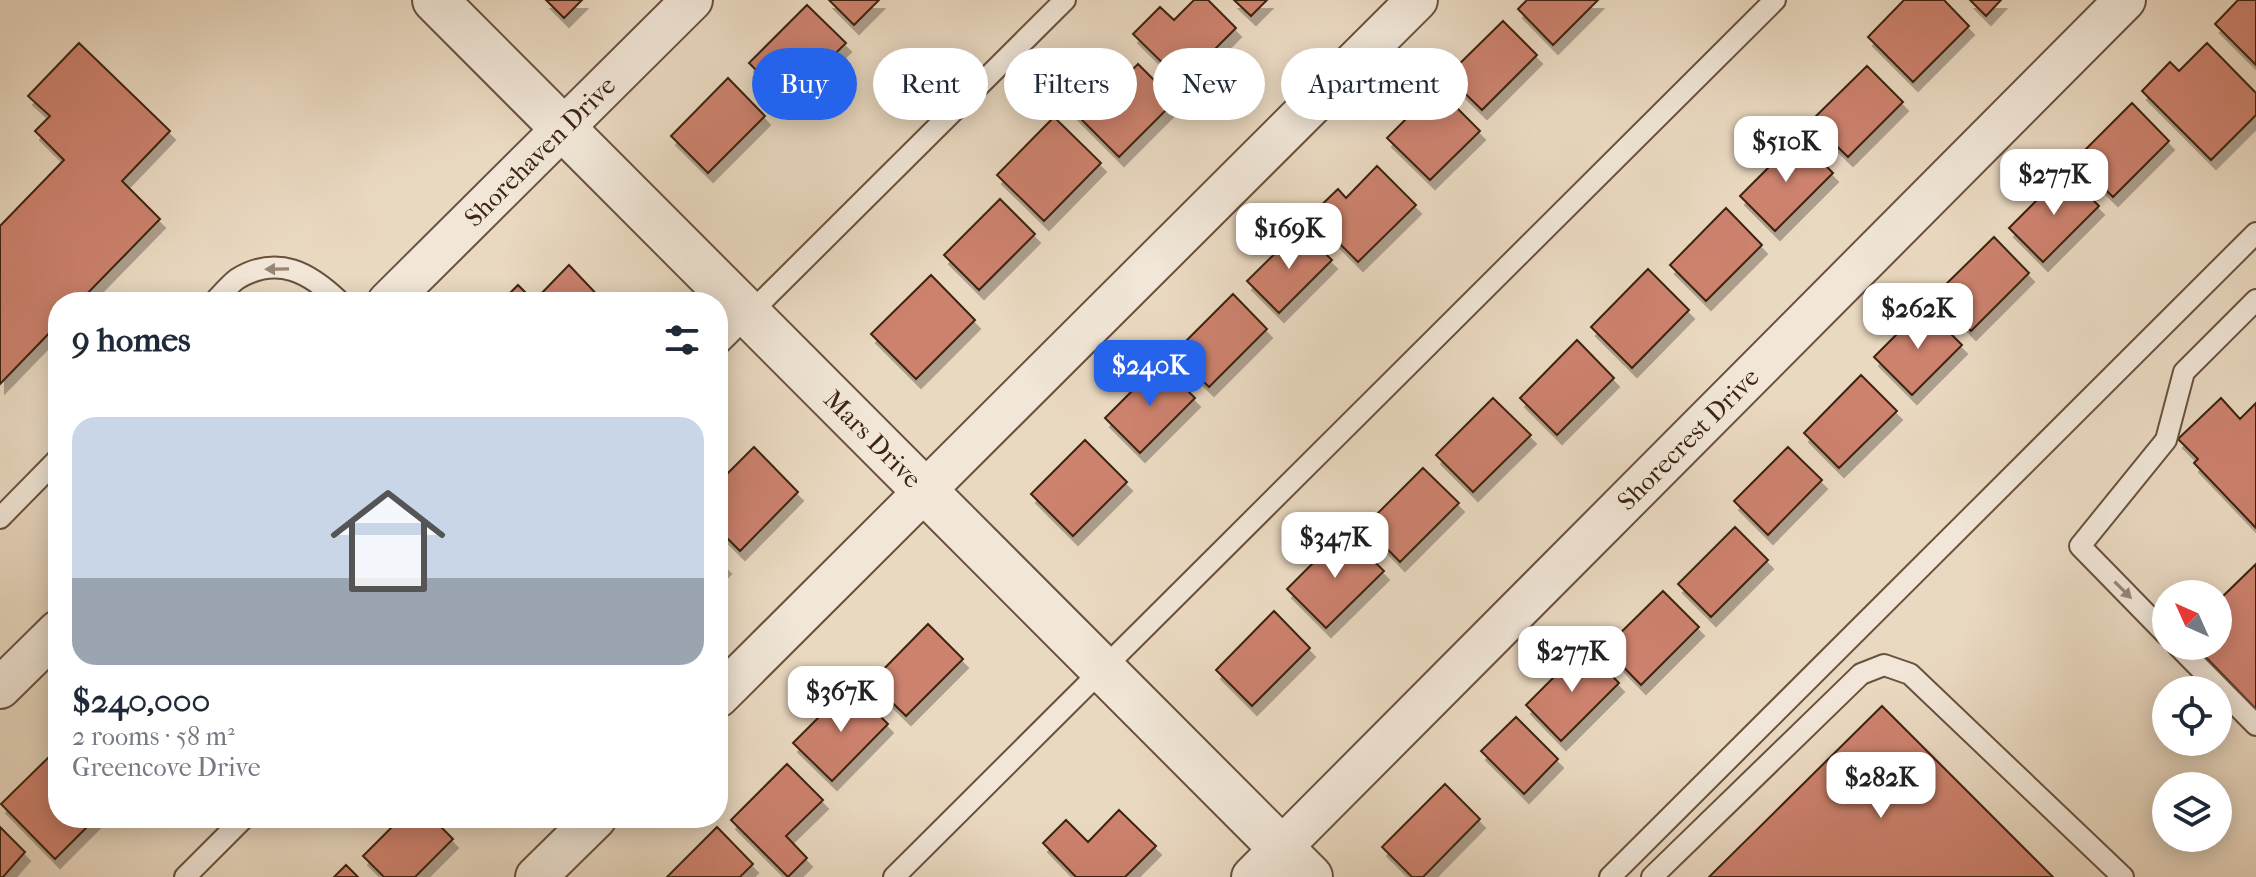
<!DOCTYPE html>
<meta charset="utf-8">
<style>
:root{--surface:#fff;--page:#f6f6f7;--text:#1f2937;--muted:#747a83;--line:#e0e1e3;--accent:#2563eb}
body{margin:0;font-family:"IM FELL French Canon",serif;background:var(--page);color:var(--text);height:100vh;display:flex;flex-direction:column;font-size:30px;white-space:nowrap}
*{box-sizing:border-box;margin:0}
p{font-size:26px;color:var(--muted)}
.icon{flex:none;width:44px;height:44px;fill:none;stroke:currentColor;stroke-width:2;stroke-linecap:round;stroke-linejoin:round}
.map{position:relative;flex:1;overflow:hidden}
.drawer{position:absolute;left:48px;top:292px;width:680px;height:536px;display:flex;flex-direction:column;background:var(--surface);border-radius:32px;box-shadow:0 4px 20px #0003}
.drawer>*{flex:none}
.hud{position:absolute;left:752px;top:48px;width:760px;height:72px;display:flex;gap:16px}
.needle{width:52px;rotate:315deg}
.controls{position:absolute;left:2152px;top:580px;display:grid;gap:16px}
.controls a{display:grid;place-items:center;width:80px;height:80px;border-radius:50%;background:var(--surface);box-shadow:0 4px 20px #0003;font-size:40px}
.price{position:absolute;translate:-50% -68px;padding:0 18px;border-radius:16px;background:#fff;color:#222;font-size:26px;line-height:52px;filter:drop-shadow(0 2px 4px #0008)}
.price::after{content:'';position:absolute;left:50%;top:48px;width:24px;height:18px;margin-left:-12px;background:inherit;clip-path:polygon(0 0,100% 0,50% 100%)}
.price.selected{background:var(--accent);color:#fff}
ul{padding:0;list-style:none}
li{display:grid;align-content:center;gap:16px;height:424px;padding:0 24px}
li+li{border-top:2px solid var(--line)}
li span{display:grid;place-items:center;height:248px;border-radius:24px;color:#555}
li>.icon{margin-inline-start:auto}
span .icon{width:144px;height:144px;fill:#fffc;stroke-width:1}
li b{font-size:34px}
h2{display:flex;justify-content:space-between;align-items:center;height:96px;padding:0 24px;font-size:34px}
.chip{padding:0 28px;border-radius:36px;background:var(--surface);box-shadow:0 4px 20px #0003;font-size:28px;line-height:72px}
.chip.selected{background:var(--accent);color:#fff}
.map>svg:first-child{display:block}
.building{fill:#cd826e;stroke:#3e2411;stroke-width:2;filter:url(#shadow)}
.lines{fill:none;stroke-linecap:round;stroke-linejoin:round}
.service-casing{stroke:#69513d;stroke-width:24}
.minor-casing{stroke:#69513d;stroke-width:44}
.tertiary-casing{stroke:#69513d;stroke-width:48}
.service{stroke:#f1e6d7;stroke-width:20}
.minor{stroke:#f1e6d7;stroke-width:40}
.tertiary{stroke:#f1e6d7;stroke-width:44}
.oneway{fill:#988574}
.labels{text-anchor:middle;dominant-baseline:central;stroke-width:8;stroke-linejoin:round;paint-order:stroke}
.street-label{font-size:26px;fill:#3e2411;stroke:#f1e6d7}
</style>
<div class="map">
<svg width="2256" height="877" viewBox="0 0 2256 877">
<defs>
<filter id="shadow"><feDropShadow dx="5" dy="9" stdDeviation="0" flood-color="#0004"/></filter>
</defs>
<rect width="100%" height="100%" fill="#ead9c1"/>
<filter id="stains"><feTurbulence type="fractalNoise" baseFrequency=".0025" numOctaves="4"/><feColorMatrix values="0 0 0 0 .2 0 0 0 0 .09 0 0 0 0 .02 0 0 0 .5 -.17"/></filter>
<radialGradient id="worn" r=".72"><stop offset=".6" stop-color="#630" stop-opacity="0"/><stop offset="1" stop-color="#630" stop-opacity=".3"/></radialGradient>
<path class="building" d="M546 0H582L564 18Z
M829 0H879L854 25Z
M1194 0H1208L1236 28 1182 82 1133 34 1160 7 1174 20Z
M1234 0H1267L1251 16Z
M1527 0H1598L1553 45 1518 9Z
M1904 0H1944L1969 26 1913 82 1868 37Z
M1970 0H2001L1986 16Z
M2238 0H2256V65L2215 24Z
M807 5 846 43 787 101 749 63Z
M1503 21 1537 55 1482 110 1447 76Z
M79 43 170 131 122 181 160 219 79 302H58V324L0 384V226L64 160 35 131 50 116 28 96Z
M2207 43 2256 93V115L2211 160 2142 91 2170 62 2179 71Z
M1138 64 1175 101 1119 157 1072 110 1104 78 1114 88Z
M1867 66 1903 102 1848 157 1811 121Z
M728 78 765 116 708 173 671 136Z
M1437 88 1480 131 1430 180 1387 138Z
M2132 103 2169 141 2113 197 2075 160Z
M1054 117 1101 163 1044 221 997 175Z
M1798 138 1833 173 1775 231 1740 196Z
M1377 166 1416 205 1358 262 1311 215 1338 189 1346 198Z
M2065 172 2099 206 2043 262 2009 228Z
M1000 199 1035 234 979 290 944 255Z
M1726 208 1762 245 1706 301 1670 265Z
M1300 229 1332 260 1279 313 1247 281Z
M1994 237 2029 273 1971 331 1935 295Z
M569 265 604 302H501L518 285 534 301Z
M1648 269 1689 310 1632 368 1591 327Z
M931 275 975 320 916 379 871 334Z
M1233 294 1267 329 1209 387 1174 353Z
M1924 307 1962 345 1912 395 1874 357Z
M1577 340 1614 378 1557 435 1520 398Z
M1160 363 1195 398 1140 453 1105 418Z
M1861 375 1897 411 1839 468 1804 433Z
M1493 398 1531 435 1473 492 1436 455Z
M2221 398 2240 419 2256 403V528L2194 463 2198 459 2178 439Z
M1085 440 1127 482 1073 536 1031 494Z
M754 447 798 492 740 551 718 529V483Z
M1788 447 1822 480 1768 535 1734 501Z
M1423 468 1459 503 1400 562 1365 526Z
M1735 527 1768 560 1711 617 1678 584Z
M1344 532 1384 571 1326 628 1287 589Z
M718 557 726 565 718 573Z
M2256 564V709L2195 646H2218V615L2224 610 2218 601Z
M1663 591 1699 627 1641 685 1605 648Z
M1274 611 1310 648 1252 706 1216 670Z
M928 624 963 659 906 716 871 682Z
M1584 647 1619 683 1561 741 1526 705Z
M850 686 888 724 832 781 793 743Z
M1882 706 2053 877H1709Z
M1516 717 1558 759 1524 794 1481 751Z
M57 749 58 818H96L55 859 1 804Z
M787 764 823 800 786 836 807 858 788 877 731 820Z
M1445 784 1480 819 1423 877H1412L1382 847Z
M1119 810 1156 846 1125 877H1076L1043 843 1066 820 1088 842Z
M401 818H432L453 839 415 877H384L363 856Z
M0 827 25 852 3 877H0Z
M717 827 753 864 740 877H667Z
M346 865 358 877H334Z"/>
<g class="lines">
<defs>
<path id="service" d="M214 302C221 295 229 285 237 279 278 254 310 273 340 302
M718 345 1065 0
M0 518 58 459
M2166 634 2080 546 2166 440 2184 372 2256 300
M2178 646 2256 725
M185 877 244 818
M894 877 1775 0
M1610 877 2256 233
M1652 877 1861 674 1884 665 1910 674 2123 877"/>
<g id="minor">
<path id="s1" d="M388 302 692 0"/>
<path d="M0 688 58 631"/>
<path d="M718 697 1417 0"/>
<path d="M536 877 596 818"/>
<path id="s2" d="M1252 877 2125 0"/>
</g>
<g id="tertiary">
<path id="s3" d="M435 0 1310 877"/>
</g>
</defs>
<use href="#service" class="service-casing"/>
<use href="#minor" class="minor-casing"/>
<use href="#tertiary" class="tertiary-casing"/>
<use href="#service" class="service"/>
<use href="#minor" class="minor"/>
<use href="#tertiary" class="tertiary"/>
</g>
<defs><path id="oneway-solid" d="M-6-.8H1V-3.2L6.5 0L1 3.2V.8H-6Z" transform="scale(2)"/></defs>
<g class="oneway">
<use href="#oneway-solid" transform="translate(277 269) rotate(179)"/>
<use href="#oneway-solid" transform="translate(2123 590) rotate(45)"/>
</g>
<g class="labels">
<g class="street-label">
<text stroke="none"><textPath href="#s1" startOffset="214">Shorehaven Drive</textPath></text>
<text stroke="none"><textPath href="#s2" startOffset="618">Shorecrest Drive</textPath></text>
<text stroke="none"><textPath href="#s3" startOffset="620">Mars Drive</textPath></text>
</g>
</g>
<rect width="100%" height="100%" filter="url(#stains)"/>
<rect width="100%" height="100%" fill="url(#worn)"/>
</svg>
<div class="controls">
<a><svg class="needle" viewBox="-14 -14 28 28"><path d="M0-13l5 13h-10z" fill="#e53935"/><path d="M0 13l5-13h-10z" fill="#747a83"/></svg></a>
<a><svg class="icon" aria-label="locate" viewBox="0 0 24 24"><circle cx="12" cy="12" r="6"/><path d="M12 2v4M12 18v4M2 12h4M18 12h4"/></svg></a>
<a><svg class="icon" aria-label="layers" viewBox="0 0 24 24"><path d="M12 4l9 5-9 5-9-5zM3 14l9 5 9-5"/></svg></a>
</div>
<b class="price" style="left:1786px;top:184px">$510K</b>
<b class="price" style="left:2054px;top:217px">$277K</b>
<b class="price" style="left:1289px;top:271px">$169K</b>
<b class="price" style="left:1918px;top:351px">$262K</b>
<b class="price selected" style="left:1150px;top:408px">$240K</b>
<b class="price" style="left:1335px;top:580px">$347K</b>
<b class="price" style="left:1572px;top:694px">$277K</b>
<b class="price" style="left:841px;top:734px">$367K</b>
<b class="price" style="left:1881px;top:820px">$282K</b>
<div class="hud">
<a class="chip selected">Buy</a>
<a class="chip">Rent</a>
<a class="chip">Filters</a>
<a class="chip">New</a>
<a class="chip">Apartment</a>
</div>
<section class="drawer">
<h2>9 homes<svg class="icon" aria-label="filters" viewBox="0 0 24 24"><path d="M4 7h16M4 17h16"/><circle cx="9" cy="7" r="2"/><circle cx="15" cy="17" r="2"/></svg></h2>
<ul>
<li><span style="background:linear-gradient(#c9d6e8 65%,#9aa5b1 0)"><svg class="icon" aria-label="home" viewBox="0 0 24 24"><path d="M3 11l9-7 9 7M6 9v11h12V9"/></svg></span><div><b>$240,000</b><p>2 rooms · 58 m²</p><p>Greencove Drive</p></div></li>
</ul>
</section>
</div>
